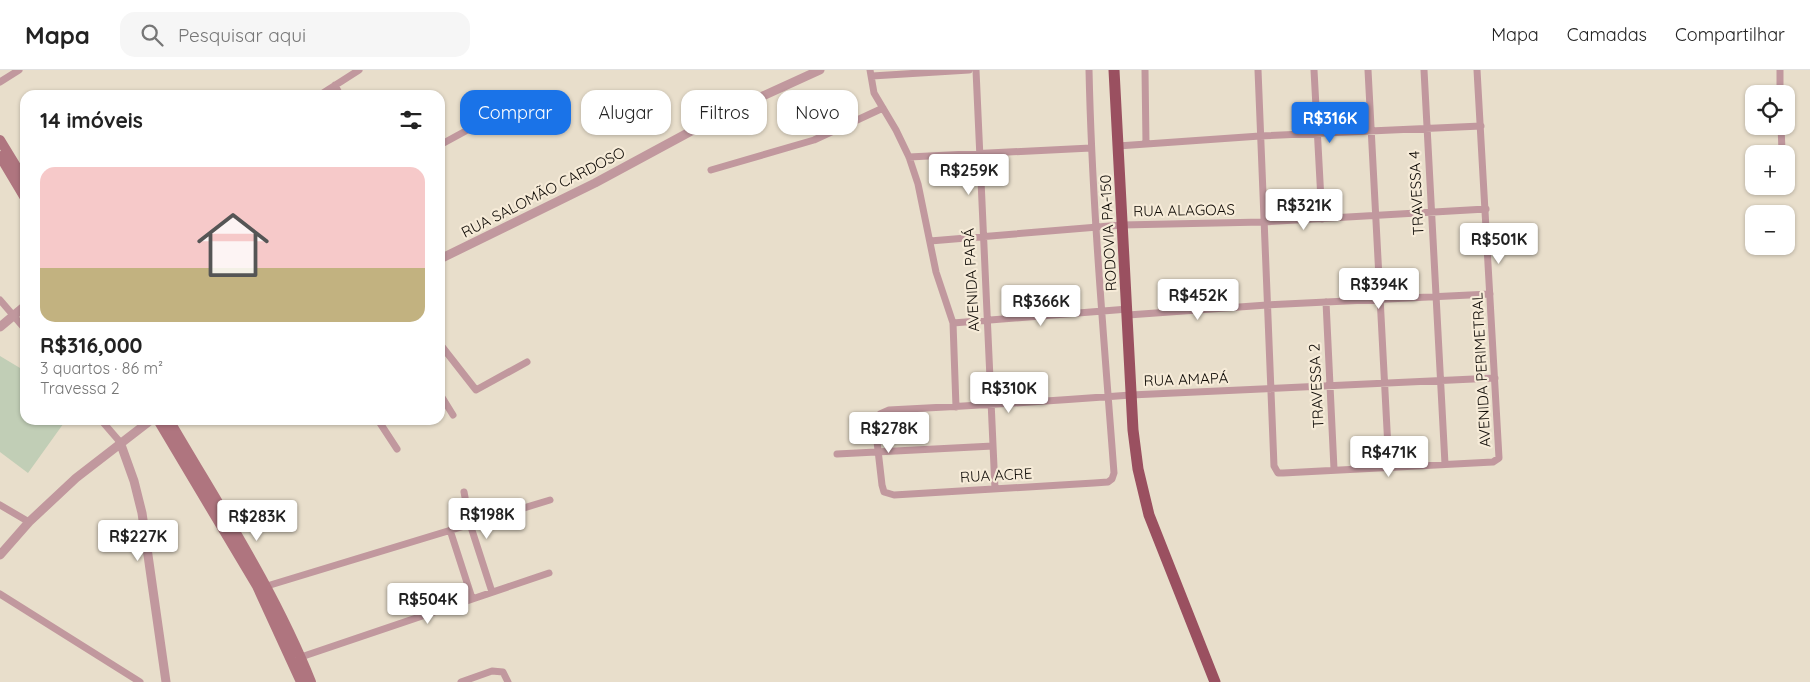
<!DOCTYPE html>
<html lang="pt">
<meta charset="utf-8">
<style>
:root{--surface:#fff;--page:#f6f6f6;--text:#222;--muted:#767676;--line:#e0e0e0;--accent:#1a73e8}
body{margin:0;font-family:Quicksand,sans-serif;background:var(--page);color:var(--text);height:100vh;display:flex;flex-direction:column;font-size:19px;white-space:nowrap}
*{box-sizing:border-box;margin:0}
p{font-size:16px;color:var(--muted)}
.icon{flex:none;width:28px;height:28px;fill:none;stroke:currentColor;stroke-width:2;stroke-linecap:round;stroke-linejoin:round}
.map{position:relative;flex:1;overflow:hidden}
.side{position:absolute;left:20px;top:20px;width:425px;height:335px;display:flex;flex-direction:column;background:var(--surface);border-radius:15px;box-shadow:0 1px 4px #0004}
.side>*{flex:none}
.top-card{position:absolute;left:460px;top:20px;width:475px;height:45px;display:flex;gap:10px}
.controls{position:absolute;left:1745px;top:15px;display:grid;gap:10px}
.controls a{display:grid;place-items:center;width:50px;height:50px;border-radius:10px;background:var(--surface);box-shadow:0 1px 4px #0004;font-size:25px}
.price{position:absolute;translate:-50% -42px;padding:0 11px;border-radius:5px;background:#fff;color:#222;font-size:16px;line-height:32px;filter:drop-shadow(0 1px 2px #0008)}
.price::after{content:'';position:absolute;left:50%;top:30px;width:15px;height:11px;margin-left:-8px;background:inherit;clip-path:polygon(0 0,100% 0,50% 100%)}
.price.selected{background:var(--accent);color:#fff}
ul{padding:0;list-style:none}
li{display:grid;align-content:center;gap:10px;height:265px;padding:0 20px}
li span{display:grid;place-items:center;height:155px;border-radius:15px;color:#555}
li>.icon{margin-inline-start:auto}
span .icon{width:90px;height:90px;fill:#fffc;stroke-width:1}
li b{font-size:21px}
h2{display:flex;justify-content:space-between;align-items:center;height:60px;padding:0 20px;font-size:21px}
.chip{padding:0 18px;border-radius:15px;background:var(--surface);box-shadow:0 1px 4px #0004;font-size:18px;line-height:45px}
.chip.selected{background:var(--accent);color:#fff}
header{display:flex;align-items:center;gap:30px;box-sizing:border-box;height:70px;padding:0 25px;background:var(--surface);border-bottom:1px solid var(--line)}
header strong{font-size:24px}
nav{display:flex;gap:28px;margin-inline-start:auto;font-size:18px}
.search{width:350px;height:45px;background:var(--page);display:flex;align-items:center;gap:12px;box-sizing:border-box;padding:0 18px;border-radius:15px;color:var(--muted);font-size:19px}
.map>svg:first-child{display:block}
.green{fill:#c1ceb6}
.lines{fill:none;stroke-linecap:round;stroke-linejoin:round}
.minor{stroke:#c1989e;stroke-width:7}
.tertiary{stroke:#c1989e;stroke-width:9}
.secondary{stroke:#af757f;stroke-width:10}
.trunk{stroke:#9a5060;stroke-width:11}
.labels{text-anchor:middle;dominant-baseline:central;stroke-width:4.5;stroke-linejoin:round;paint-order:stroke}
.street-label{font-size:15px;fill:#0f0b06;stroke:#f6ebd8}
</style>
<header>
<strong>Mapa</strong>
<div class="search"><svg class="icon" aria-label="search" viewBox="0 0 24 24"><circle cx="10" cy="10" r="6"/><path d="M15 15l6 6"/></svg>Pesquisar aqui</div>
<nav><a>Mapa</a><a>Camadas</a><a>Compartilhar</a></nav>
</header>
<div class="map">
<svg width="1810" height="612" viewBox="0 0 1810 612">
<rect width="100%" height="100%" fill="#e8decb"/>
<path class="green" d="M0 286 25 301V350H66L28 403 0 382Z"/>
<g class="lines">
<path class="minor" d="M870 0 874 23 896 60 909 87 918 114 936 202 953 253 956 337
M976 0 995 419
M1089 0C1092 135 1104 269 1114 403L1112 409 1108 412 1094 413 894 425 884 422 882 415 875 354 880 344 889 340C970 336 1051 331 1131 325L1495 308
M1145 0 1146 74
M1258 0 1274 396 1278 403H1283L1493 392 1499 388 1477 0
M1314 0 1322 149
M1368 0 1389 397
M1424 0 1445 394
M1780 0V24
M872 6 969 0
M0 12 19 0
M335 15 340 25
M320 25 359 0
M1781 56 1782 81
M440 75 513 35
M1118 76 1260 66 1481 56
M909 87 1091 78
M711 100 814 70 883 38
M930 171 1122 155 1263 152 1486 139
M0 230 25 259
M1326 232 1334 399
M1128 245 1267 235 1490 224
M953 253 1128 239
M440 274 476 320 527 292
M440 324 453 345
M101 350 120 372
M378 350 397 379
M837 384 993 376
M464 422 470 454 492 522
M0 435 29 452
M450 460 472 528
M267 516 550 430
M0 524 140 612
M301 587 549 503
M461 612 492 601 503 602 508 612"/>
<path class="tertiary" d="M440 189 595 113 721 45 820 0
M0 257 25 236
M120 372 134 411 142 443 166 612
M0 485 29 452 76 408 151 350"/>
<path class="secondary" d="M0 70 25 111
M0 86 25 128
M158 350 257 516 301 612
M169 350C219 436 274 519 311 612"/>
<path class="trunk" d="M1114 0 1133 360 1138 399 1149 445 1215 612"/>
</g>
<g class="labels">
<g class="street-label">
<text transform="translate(543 122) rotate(-27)">RUA SALOMÃO CARDOSO</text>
<text transform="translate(1416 123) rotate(-93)">TRAVESSA 4</text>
<text transform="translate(1184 140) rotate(-1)">RUA ALAGOAS</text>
<text transform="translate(1108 163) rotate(-93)">RODOVIA PA-150</text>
<text transform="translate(971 210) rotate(-93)">AVENIDA PARÁ</text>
<text transform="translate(1481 300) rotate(-93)">AVENIDA PERIMETRAL</text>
<text transform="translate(1186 309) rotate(-2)">RUA AMAPÁ</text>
<text transform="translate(1316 316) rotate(-93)">TRAVESSA 2</text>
<text transform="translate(996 405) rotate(-3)">RUA ACRE</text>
</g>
</g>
</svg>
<div class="controls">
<a><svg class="icon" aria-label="locate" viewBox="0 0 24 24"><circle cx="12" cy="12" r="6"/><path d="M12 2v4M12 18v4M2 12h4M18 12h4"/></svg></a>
<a>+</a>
<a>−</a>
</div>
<b class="price selected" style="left:1330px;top:74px">R$316K</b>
<b class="price" style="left:969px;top:126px">R$259K</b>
<b class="price" style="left:1304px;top:161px">R$321K</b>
<b class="price" style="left:1499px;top:195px">R$501K</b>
<b class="price" style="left:1379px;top:240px">R$394K</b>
<b class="price" style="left:1198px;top:251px">R$452K</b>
<b class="price" style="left:1041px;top:257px">R$366K</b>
<b class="price" style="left:1009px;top:344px">R$310K</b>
<b class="price" style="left:889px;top:384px">R$278K</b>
<b class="price" style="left:1389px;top:408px">R$471K</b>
<b class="price" style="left:487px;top:470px">R$198K</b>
<b class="price" style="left:257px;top:472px">R$283K</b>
<b class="price" style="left:138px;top:492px">R$227K</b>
<b class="price" style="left:428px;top:555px">R$504K</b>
<div class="top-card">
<a class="chip selected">Comprar</a>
<a class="chip">Alugar</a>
<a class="chip">Filtros</a>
<a class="chip">Novo</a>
</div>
<section class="side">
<h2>14 imóveis<svg class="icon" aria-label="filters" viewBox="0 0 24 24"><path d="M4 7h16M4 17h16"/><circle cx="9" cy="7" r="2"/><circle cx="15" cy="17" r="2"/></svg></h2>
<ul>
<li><span style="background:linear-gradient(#f6c9c9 65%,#c2b280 0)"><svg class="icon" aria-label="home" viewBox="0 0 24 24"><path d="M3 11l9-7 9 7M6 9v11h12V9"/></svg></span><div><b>R$316,000</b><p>3 quartos · 86 m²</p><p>Travessa 2</p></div></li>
</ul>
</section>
</div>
